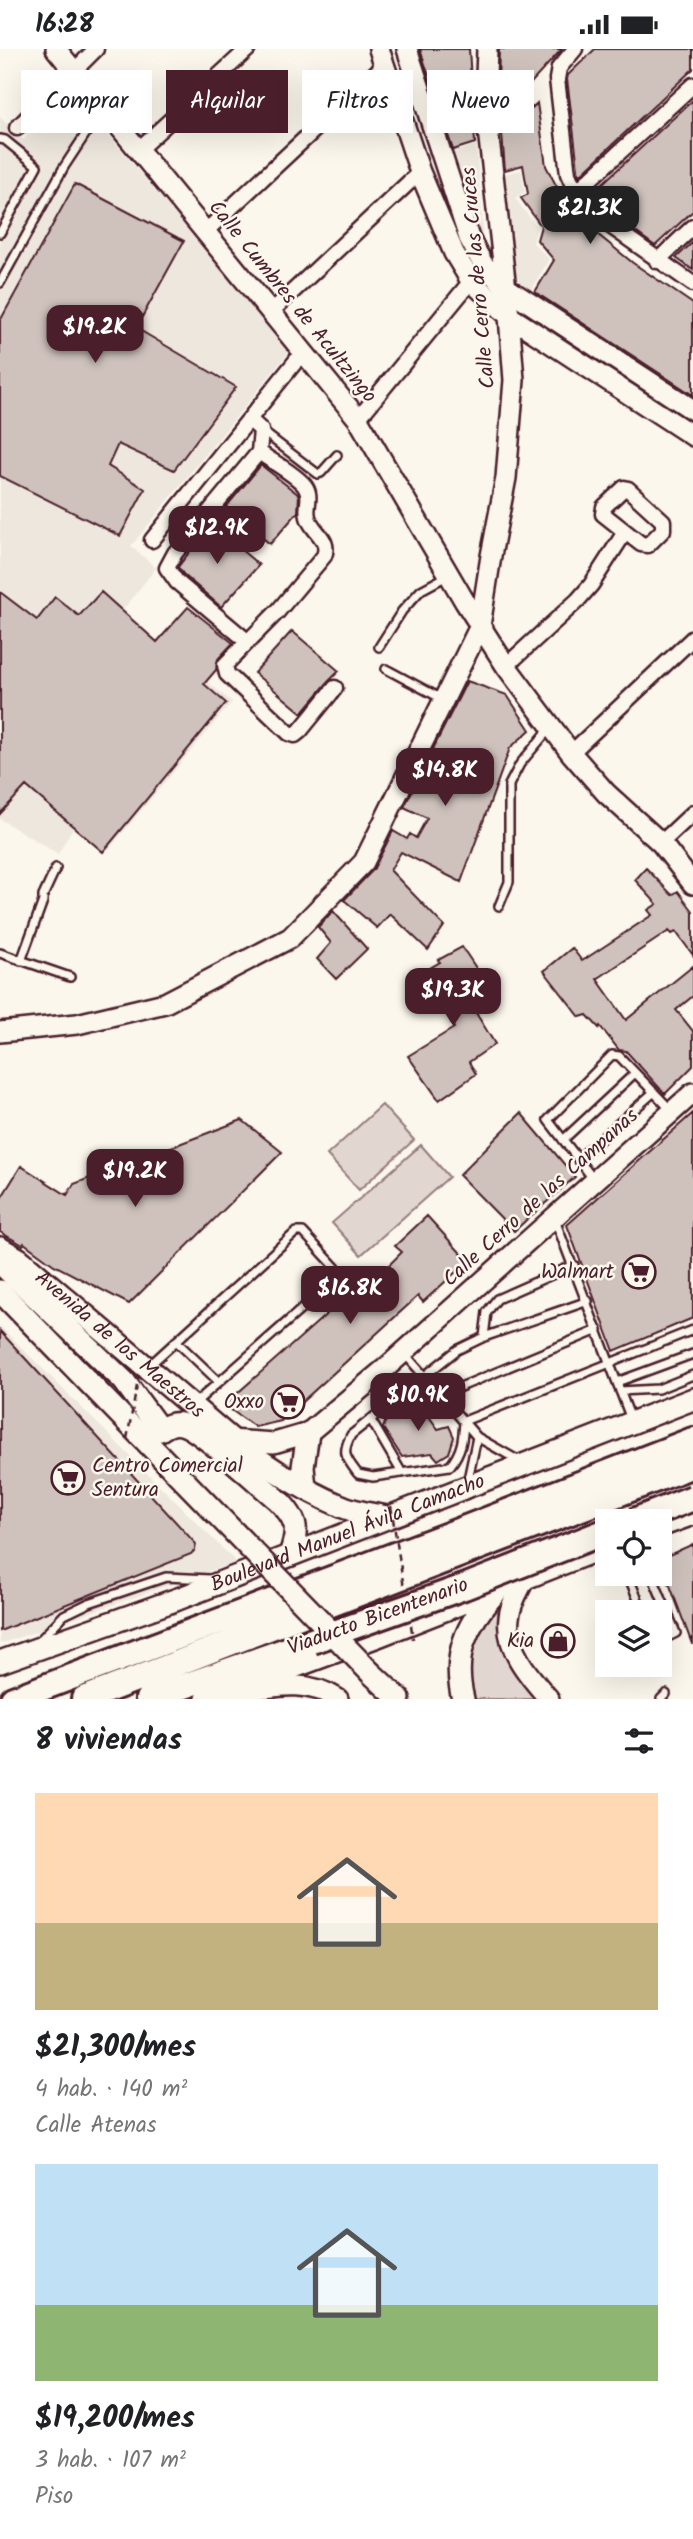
<!DOCTYPE html>
<html lang="es">
<meta charset="utf-8">
<style>
:root{--surface:#fff;--page:#f6f6f6;--text:#202124;--muted:#757577;--accent:#4a1f2b}
body{margin:0;font-family:Kalam,sans-serif;background:var(--page);color:var(--text);height:100vh;display:flex;flex-direction:column;font-size:26px;white-space:nowrap}
*{box-sizing:border-box;margin:0}
p{font-size:23px;color:var(--muted)}
.icon{flex:none;width:38px;height:38px;fill:none;stroke:currentColor;stroke-width:2;stroke-linecap:round;stroke-linejoin:round}
.map{position:relative;height:1650px;overflow:hidden}
.drawer{display:flex;flex-direction:column;background:var(--surface);flex:1}
.drawer>*{flex:none}
.top-card{position:absolute;left:21px;top:21px;width:651px;height:63px;display:flex;gap:14px}
.fabs{position:absolute;left:595px;top:1460px;display:grid;gap:14px}
.fabs a{display:grid;place-items:center;width:77px;height:77px;border-radius:0px;background:var(--surface);box-shadow:0 7px 28px #0002;font-size:35px}
.price{position:absolute;translate:-50% -60px;padding:0 16px;border-radius:14px;background:var(--accent);color:#fff;font-size:23px;line-height:46px;filter:drop-shadow(0 2px 4px #0008)}
.price::after{content:'';position:absolute;left:50%;top:42px;width:21px;height:16px;margin-left:-10px;background:inherit;clip-path:polygon(0 0,100% 0,50% 100%)}
.price.current{background:#222;color:#fff}
ul{padding:0;list-style:none}
li{display:grid;align-content:center;gap:14px;height:371px;padding:0 35px}
li span{display:grid;place-items:center;height:217px;border-radius:0px;color:#555}
li>.icon{margin-inline-start:auto}
span .icon{width:126px;height:126px;fill:#fffc;stroke-width:1}
li b{font-size:30px}
h2{display:flex;justify-content:space-between;align-items:center;height:84px;padding:0 35px;font-size:30px}
.chip{padding:0 24px;border-radius:0px;background:var(--surface);box-shadow:0 7px 28px #0002;font-size:24px;line-height:63px}
.chip.current{background:var(--accent);color:#fff}
.status{display:flex;justify-content:space-between;align-items:center;height:49px;padding:0 35px;background:var(--surface);direction:ltr}
.status svg{height:19px;fill:currentColor}
.map>svg:first-child{display:block}
.built{fill:#eee7de}
.green{fill:#e2d7d0;stroke:#967b7e;stroke-width:2}
.building{fill:#cfc2bc;stroke:#4a1f2b;stroke-width:2}
.lines{fill:none;stroke-linecap:round;stroke-linejoin:round}
.lane-casing{stroke:#4a1f2b;stroke-width:12}
.street-casing{stroke:#4a1f2b;stroke-width:19}
.secondary-casing{stroke:#4a1f2b;stroke-width:24}
.primary-casing{stroke:#4a1f2b;stroke-width:26}
.highway-casing{stroke:#4a1f2b;stroke-width:30}
.lane{stroke:#fbf7ec;stroke-width:7}
.street{stroke:#fbf7ec;stroke-width:14}
.secondary{stroke:#fbf7ec;stroke-width:19}
.primary{stroke:#fbf7ec;stroke-width:21}
.highway{stroke:#fbf7ec;stroke-width:24}
.primary-bridge-casing{stroke:#4a1f2b;stroke-width:26;stroke-linecap:butt}
.highway-bridge-casing{stroke:#4a1f2b;stroke-width:30;stroke-linecap:butt}
.path-bridge{stroke:#4a1f2b;stroke-width:2.5;stroke-dasharray:7 5;stroke-linecap:butt}
.primary-bridge{stroke:#fbf7ec;stroke-width:21}
.highway-bridge{stroke:#fbf7ec;stroke-width:24}
.labels{text-anchor:middle;dominant-baseline:central;stroke-width:5;stroke-linejoin:round;paint-order:stroke}
.street-label{font-size:21px;fill:#4a1f2b;stroke:#fbf7ec}
.poi-label{font-size:21px;fill:#4a1f2b;stroke:#fbf7ec;text-anchor:end}
</style>
<div class="status"><b>16:28</b><svg viewBox="0 0 49 12"><path d="M0 12V9h3v3zM5 12V6h3v6zM10 12V3h3v9zM15 12V0h3v12zM26 1h20v11H26zM47 4h2v5h-2z"/></svg></div>
<div class="map">
<svg width="693" height="1650" viewBox="0 0 693 1650">
<rect width="100%" height="100%" fill="#fbf7ec"/>
<filter id="ink" filterUnits="userSpaceOnUse"><feTurbulence type="fractalNoise" baseFrequency=".0143" numOctaves="2"/><feDisplacementMap in="SourceGraphic" scale="14" xChannelSelector="R" yChannelSelector="G"/><feConvolveMatrix kernelMatrix="1 2 1 2 8 2 1 2 1" color-interpolation-filters="sRGB"/></filter>
<g filter="url(#ink)">
<path class="built" d="M71 41 290 302 131 497 156 519 122 562 232 653 108 801 76 773 58 805 0 770V68L23 91Z
M476 96 483 180 481 187 477 186 447 106Z
M521 121 525 143 515 149 537 178 533 194 549 210 529 245 517 238 514 227 503 125Z
M0 1277 236 1513 0 1595Z"/>
<path class="green" d="M382 1056 414 1091 359 1141 327 1106Z
M421 1096 449 1128 361 1206 332 1174Z
M494 1550 498 1561 502 1592 542 1650H470L466 1623 475 1584Z"/>
<path class="building" d="M420 0H469L475 94 453 101Z
M499 0H562L520 46 532 59 537 54 546 117 570 163 633 214 693 255V346L535 243 554 211 537 191 541 177 521 149 528 145 523 116 505 121 498 37Z
M595 0H693V20L579 127 567 30 568 26Z
M693 51V162L655 197 611 165 592 144Z
M75 135 184 192 136 279 236 338 174 421 118 395 108 417 145 440 120 487 0 427V272Z
M693 193V221L676 209Z
M261 416 299 446 298 463 270 495 226 458Z
M211 475 259 516 221 558 184 526 178 518Z
M0 543 37 571 55 548 79 567 101 543 157 593 188 558 233 594 218 610 216 621 204 635 226 654 103 803 26 737 0 765Z
M292 582 339 622 328 633 302 664 254 624Z
M467 632 507 646 530 681 510 699 461 833 401 803 390 821 444 877 428 901 390 865 377 879 344 851 373 821 393 782 407 790 410 785 416 789 427 769 404 758Z
M646 819 672 846 678 842 693 862V906L676 883 672 885 669 882 597 930 626 971 693 917V947L676 961 693 982V1017L665 1045 626 1002 619 1001 600 977 599 979 587 966 580 968 544 922 572 899 582 912 652 866 648 861 657 855 635 831Z
M333 862 367 900 336 930 317 910 331 894 318 878Z
M462 898 482 928 462 941 495 995 469 1013 476 1025 439 1051 408 1007 454 979 425 922 440 913 438 911Z
M521 1064 575 1128 514 1182 459 1126Z
M693 1064V1269L614 1302 567 1176Z
M242 1071 282 1103 129 1255 54 1216 24 1194 23 1196 0 1183V1151L21 1117 67 1146 74 1135Z
M427 1167 468 1212 423 1253 418 1247 281 1372 255 1378 224 1356 382 1216 385 1220 402 1203 395 1197Z
M0 1282 196 1495 195 1501 191 1505 0 1582Z
M427 1354 434 1362 428 1366 438 1380 449 1377 454 1388 449 1404 438 1411 432 1404 402 1408 383 1379 389 1363 393 1360 416 1358Z
M693 1495V1595H692L660 1510Z"/>
<g class="lines">
<defs>
<path id="lane" d="M0 90 5 91 37 117 0 184
M0 234 64 118 102 60
M262 382 318 425 321 424 337 406
M379 598 402 562 421 541 447 527
M386 620 444 651
M499 857 509 833V736L520 715 551 678
M0 904 70 928
M21 912 43 852V847L56 819
M563 1091 635 1024
M578 1110 654 1043
M594 1131 548 1071 612 1006 619 1007 672 1062
M555 1171 632 1373
M588 1252 484 1288 457 1301 351 1386C341 1405 346 1409 358 1425L373 1428 450 1417C462 1402 463 1390 464 1372L693 1281
M484 1288 487 1263 497 1250 574 1216
M176 1292 219 1333
M405 1305 477 1388 521 1413
M150 1316 296 1183H303L339 1222V1227L194 1355
M617 1333 693 1305
M620 1342 658 1340 693 1326
M441 1346 598 1281
M371 1371 402 1424
M467 1435 477 1388
M627 1524 643 1563
M651 1524 676 1584 660 1592
M40 1591 64 1566 89 1554 166 1528 210 1530
M661 1650 666 1645"/>
<path id="street" d="M575 0 559 19 557 30 568 125 576 143 592 164 693 235
M17 79 96 0
M139 100 248 0
M576 143 693 36
M206 182 384 16
M657 212 693 178
M272 262 420 123
M358 370 471 232
M250 371 261 381 259 403C271 412 295 425 304 436 313 447 305 457 308 468 312 483 331 490 324 507L278 562 225 616 227 625 289 684 295 686 300 682 335 639
M624 439 628 440 663 472V481L648 496 641 495 603 465 604 458Z
M152 491 304 302
M247 592 177 533 167 519 175 504 259 403
M506 617 578 551 591 536 625 483
M571 704 693 589
M661 794 693 764"/>
<path id="secondary" d="M56 0 358 370 465 553 506 617 571 704 606 744 661 794 693 835
M379 0 420 123 454 204 471 232 509 267 693 387
M407 0 469 189 483 215 505 238 693 361
M0 983 77 975 165 954 290 889 364 813 480 577 491 507 506 429 514 331 509 267 485 54 487 0
M229 1391 274 1394 308 1384 387 1318 693 1044
M525 1529C519 1542 510 1555 509 1569 505 1601 530 1628 549 1650
M243 1642C277 1637 307 1630 338 1650"/>
<g id="primary">
<path id="s1" d="M0 1199 19 1210 233 1392C266 1416 301 1440 339 1456 353 1463 371 1465 386 1468"/>
<path d="M0 1214 124 1332 160 1381"/>
<path d="M0 1242 234 1483"/>
<path d="M160 1381C166 1377 173 1373 181 1375 198 1378 261 1437 278 1451 298 1471 299 1480 290 1506"/>
<path d="M305 1439 303 1418 308 1384"/>
<path d="M660 1477 693 1465"/>
<path id="s2" d="M0 1613 178 1550 693 1350"/>
<path d="M371 1624 399 1650"/>
<path d="M207 1650 378 1587 607 1497"/>
<path d="M463 1650C452 1607 466 1575 495 1544"/>
</g>
<path id="highway" d="M13 1650 453 1484 693 1391
M84 1650 693 1416
M148 1650 312 1592"/>
</defs>
<use href="#lane" class="lane-casing"/>
<use href="#street" class="street-casing"/>
<use href="#secondary" class="secondary-casing"/>
<use href="#primary" class="primary-casing"/>
<use href="#highway" class="highway-casing"/>
<use href="#lane" class="lane"/>
<use href="#street" class="street"/>
<use href="#secondary" class="secondary"/>
<use href="#primary" class="primary"/>
<use href="#highway" class="highway"/>
<defs>
<path id="primary-bridge" d="M234 1483 371 1624"/>
<path id="highway-bridge" d="M634 1472 693 1449
M312 1592 464 1538 607 1482"/>
</defs>
<use href="#primary-bridge" class="primary-bridge-casing"/>
<use href="#highway-bridge" class="highway-bridge-casing"/>
<path class="path-bridge" d="M127 1390 139 1326
M391 1457 404 1539
M411 1576 413 1590"/>
<use href="#primary-bridge" class="primary-bridge"/>
<use href="#highway-bridge" class="highway-bridge"/>
</g>
</g>
<defs>
<symbol id="supermarket-ring" viewBox="-11 -11 22 22"><circle r="9.5" fill="#fbf7ec" stroke="#4a1f2b" stroke-width="1.5"/><path d="M-6-5.5h2.5l.6 2H6L4.5 2H-2.5L-4.4-4H-6ZM-1.5 3.2a1.3 1.3 0 1 0 .1 0ZM3 3.2a1.3 1.3 0 1 0 .1 0Z" fill="#4a1f2b"/></symbol>
<symbol id="shop-ring" viewBox="-11 -11 22 22"><circle r="9.5" fill="#fbf7ec" stroke="#4a1f2b" stroke-width="1.5"/><path d="M-5-2.5h2.3a2.7 3.5 0 0 1 5.4 0H5L5.5 6h-11ZM-1.5-2.5h3a1.5 2.3 0 0 0-3 0Z" fill="#4a1f2b"/></symbol>
</defs>
<g fill-rule="evenodd">
<use href="#supermarket-ring" x="620" y="1204" width="38" height="38"/>
<use href="#supermarket-ring" x="269" y="1334" width="38" height="38"/>
<use href="#supermarket-ring" x="49" y="1410" width="38" height="38"/>
<use href="#shop-ring" x="539" y="1573" width="38" height="38"/>
</g>
<g class="labels">
<g class="street-label">
<text transform="translate(479 229) rotate(-95)">Calle Cerro de las Cruces</text>
<text transform="translate(292 253) rotate(51)">Calle Cumbres de Acultzingo</text>
<text transform="translate(541 1149) rotate(-42)">Calle Cerro de las Campanas</text>
<text stroke="none"><textPath href="#s1" startOffset="154">Avenida de los Maestros</textPath></text>
<text stroke="none"><textPath href="#s2" startOffset="371">Boulevard Manuel Ávila Camacho</textPath></text>
<text transform="translate(378 1568) rotate(-20)">Viaducto Bicentenario</text>
</g>
<g class="poi-label">
<text x="614" y="1223">Walmart</text>
<text x="264" y="1353">Oxxo</text>
<text x="92" y="1417" text-anchor="start">Centro Comercial<tspan x="92" dy="24">Sentura</tspan></text>
<text x="534" y="1592">Kia</text>
</g>
</g>
</svg>
<div class="fabs">
<a><svg class="icon" aria-label="locate" viewBox="0 0 24 24"><circle cx="12" cy="12" r="6"/><path d="M12 2v4M12 18v4M2 12h4M18 12h4"/></svg></a>
<a><svg class="icon" aria-label="layers" viewBox="0 0 24 24"><path d="M12 4l9 5-9 5-9-5zM3 14l9 5 9-5"/></svg></a>
</div>
<b class="price current" style="left:590px;top:197px">$21.3K</b>
<b class="price" style="left:95px;top:316px">$19.2K</b>
<b class="price" style="left:217px;top:517px">$12.9K</b>
<b class="price" style="left:445px;top:759px">$14.8K</b>
<b class="price" style="left:453px;top:979px">$19.3K</b>
<b class="price" style="left:135px;top:1160px">$19.2K</b>
<b class="price" style="left:350px;top:1277px">$16.8K</b>
<b class="price" style="left:418px;top:1384px">$10.9K</b>
<div class="top-card">
<a class="chip">Comprar</a>
<a class="chip current">Alquilar</a>
<a class="chip">Filtros</a>
<a class="chip">Nuevo</a>
</div>
</div>
<section class="drawer">
<h2>8 viviendas<svg class="icon" aria-label="filters" viewBox="0 0 24 24"><path d="M4 7h16M4 17h16"/><circle cx="9" cy="7" r="2"/><circle cx="15" cy="17" r="2"/></svg></h2>
<ul>
<li><span style="background:linear-gradient(#ffd9b3 60%,#c2b280 0)"><svg class="icon" aria-label="home" viewBox="0 0 24 24"><path d="M3 11l9-7 9 7M6 9v11h12V9"/></svg></span><div><b>$21,300/mes</b><p>4 hab. · 140 m²</p><p>Calle Atenas</p></div></li>
<li><span style="background:linear-gradient(#bfe0f5 65%,#8fb573 0)"><svg class="icon" aria-label="home" viewBox="0 0 24 24"><path d="M3 11l9-7 9 7M6 9v11h12V9"/></svg></span><div><b>$19,200/mes</b><p>3 hab. · 107 m²</p><p>Piso</p></div></li>
</ul>
</section>
